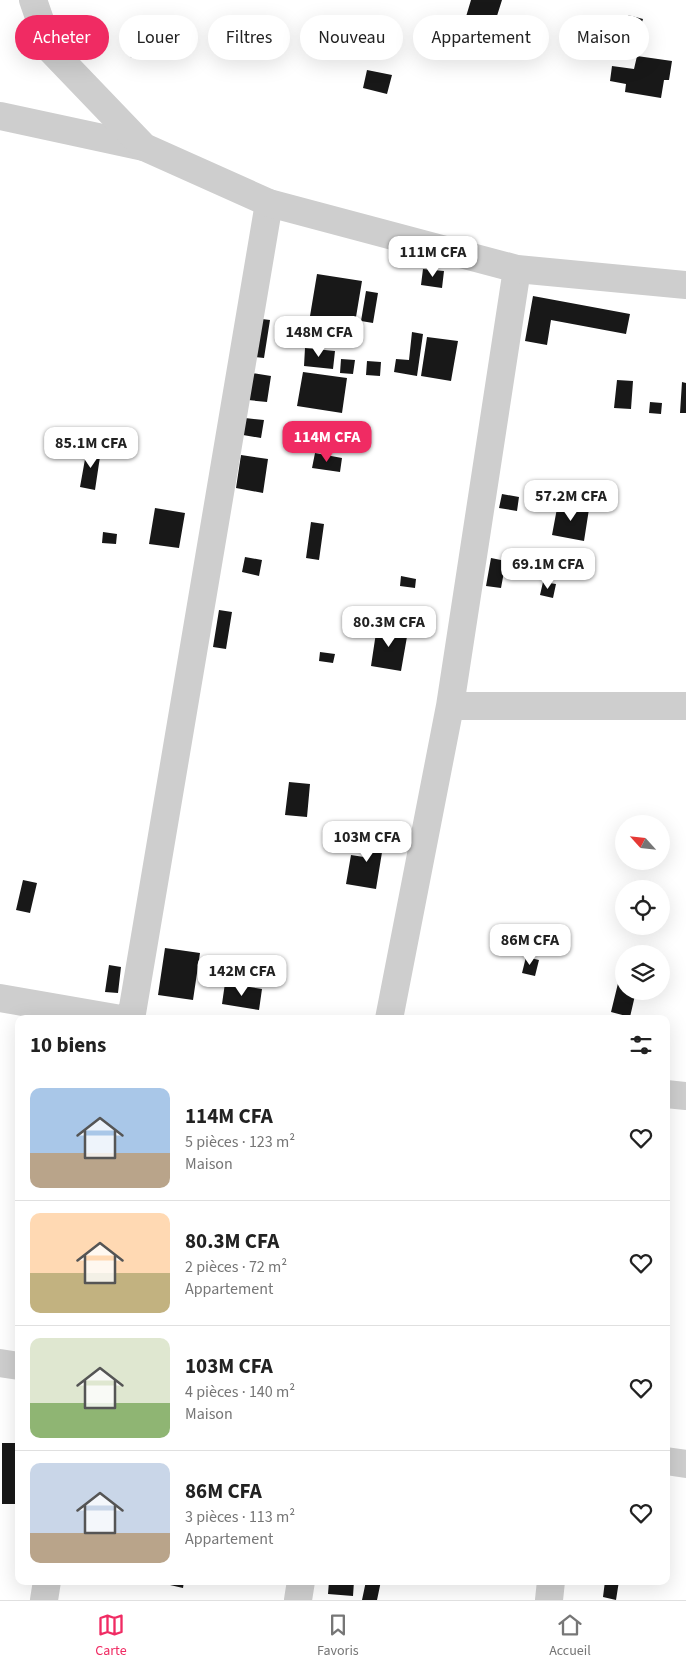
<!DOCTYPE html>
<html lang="fr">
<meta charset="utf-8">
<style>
:root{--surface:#fff;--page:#f6f6f6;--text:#222;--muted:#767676;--line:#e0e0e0;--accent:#f02b63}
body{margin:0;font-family:"Source Sans 3",sans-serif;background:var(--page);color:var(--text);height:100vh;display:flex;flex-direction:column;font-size:19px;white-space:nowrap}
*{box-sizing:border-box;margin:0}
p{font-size:16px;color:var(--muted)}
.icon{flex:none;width:28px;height:28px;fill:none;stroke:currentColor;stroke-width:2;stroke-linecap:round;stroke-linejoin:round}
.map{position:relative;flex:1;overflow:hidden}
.side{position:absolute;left:15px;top:1015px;width:655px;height:570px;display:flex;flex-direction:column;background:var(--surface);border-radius:10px;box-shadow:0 5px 20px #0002}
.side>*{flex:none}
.hud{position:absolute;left:15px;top:15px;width:656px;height:45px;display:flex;gap:10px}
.needle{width:32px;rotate:297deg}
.tools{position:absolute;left:615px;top:815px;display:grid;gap:10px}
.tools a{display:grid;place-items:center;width:55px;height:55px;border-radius:50%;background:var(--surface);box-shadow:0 5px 20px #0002;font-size:25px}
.price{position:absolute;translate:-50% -42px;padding:0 11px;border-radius:10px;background:#fff;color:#222;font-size:16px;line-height:32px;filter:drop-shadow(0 1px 2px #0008)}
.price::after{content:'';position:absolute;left:50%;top:30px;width:15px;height:11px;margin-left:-8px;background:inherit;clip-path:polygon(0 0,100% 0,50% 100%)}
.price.active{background:var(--accent);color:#fff}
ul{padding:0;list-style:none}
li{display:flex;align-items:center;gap:15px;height:125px;padding:0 15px}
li+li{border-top:1px solid var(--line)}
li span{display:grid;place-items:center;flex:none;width:140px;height:100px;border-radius:10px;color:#555}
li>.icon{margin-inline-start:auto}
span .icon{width:60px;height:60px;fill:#fffc;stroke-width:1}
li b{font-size:21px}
h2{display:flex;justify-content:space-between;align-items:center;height:60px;padding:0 15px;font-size:21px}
.pill{padding:0 18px;border-radius:22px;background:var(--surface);box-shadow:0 5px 20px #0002;font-size:18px;line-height:45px}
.pill.active{background:var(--accent);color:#fff}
.tab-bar{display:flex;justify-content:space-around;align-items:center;height:70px;border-top:1px solid var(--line);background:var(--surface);font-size:14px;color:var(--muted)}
.tab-bar a{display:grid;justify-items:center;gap:2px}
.tab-bar .active{color:var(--accent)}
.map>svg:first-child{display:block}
.building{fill:#181818}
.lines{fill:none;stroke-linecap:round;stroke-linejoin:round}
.minor{stroke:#cecece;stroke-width:28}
.tertiary{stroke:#cecece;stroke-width:28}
</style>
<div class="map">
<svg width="686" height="1600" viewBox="0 0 686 1600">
<rect width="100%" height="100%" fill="#fff"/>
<path class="building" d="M471 0H502L490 38 462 30Z
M628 15 643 19 638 36 624 32Z
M133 42 146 44 144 59 130 57Z
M637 56 672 61 669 80H664L661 98 625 92 626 84 610 81 612 66 634 69Z
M367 70 392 75 387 94 363 88Z
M423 269 444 271 442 288 421 285Z
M317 274 362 281 355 323 310 316Z
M366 291 378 293 373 323 361 321Z
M533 296 630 314 626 334 551 320 547 345 525 341Z
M262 319 270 320 264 358 255 357Z
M412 332 423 334 417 376 394 372 396 359 409 360Z
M427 337 458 341 451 381 421 376Z
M305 348 335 351 333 369 304 366Z
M341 359 355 360 353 374 340 373Z
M367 361 381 362 380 376 366 375Z
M303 372 347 378 342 413 297 406Z
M252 373 271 376 267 402 248 400Z
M617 380 633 381 631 409 614 408Z
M682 382 686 383V413H680Z
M650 402 662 403 661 414 649 413Z
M245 418 264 420 261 438 243 435Z
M331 423 345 425 343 446 330 445Z
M87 448 101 450 95 490 80 487Z
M315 453 342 458 340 472 312 468Z
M241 455 268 459 263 493 236 488Z
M502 494 519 497 517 511 499 508Z
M558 503 589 509 584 541 552 535Z
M155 508 185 513 179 548 149 544Z
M311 522 324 524 319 560 306 558Z
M103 532 117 534 116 544 102 543Z
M245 557 262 560 259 576 242 572Z
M491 558 506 561 501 588 486 586Z
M401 576 416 579 415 588 400 586Z
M543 582 556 584 553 598 540 595Z
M219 610 232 612 226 649 213 647Z
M377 626 408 631 401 671 371 666Z
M320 652 335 654 333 663 319 661Z
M289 782 310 784 307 817 285 815Z
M368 832 385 834 376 889 346 884 351 855 364 857Z
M23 880 37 883 30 913 16 910Z
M165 948 200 953 193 1000 158 995Z
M526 957 539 960 535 976 522 973Z
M109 965 121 967 118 993 105 992Z
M621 971 624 972V991H636L630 1017 611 1012Z
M225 983 262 989 259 1010 222 1004Z
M2 1443H19V1504H2Z
M171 1581H184L183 1588 170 1585Z
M329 1581H354L353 1596 328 1594Z
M366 1581H381L377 1600H362Z
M605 1581H619L616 1600 603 1597Z"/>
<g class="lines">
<path class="minor" d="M0 116 144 147
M450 706H686
M0 998 121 1019
M131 1019 269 203
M389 1019 450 706 517 269
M666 1094 686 1096
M0 1363 19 1366
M666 1461 686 1464
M44 1600 47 1581
M298 1600 301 1581
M549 1600 551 1581"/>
<path class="tertiary" d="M33 0 50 49 144 147 269 203 517 269 686 285"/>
</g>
</svg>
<div class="tools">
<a><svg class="needle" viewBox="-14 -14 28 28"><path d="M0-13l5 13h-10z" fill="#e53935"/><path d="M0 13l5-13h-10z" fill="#767676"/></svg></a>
<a><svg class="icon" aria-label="locate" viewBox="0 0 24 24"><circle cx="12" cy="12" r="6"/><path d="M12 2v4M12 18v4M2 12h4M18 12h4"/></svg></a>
<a><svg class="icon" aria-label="layers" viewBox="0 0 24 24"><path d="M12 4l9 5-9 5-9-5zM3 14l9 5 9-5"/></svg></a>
</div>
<b class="price" style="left:433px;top:278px">111M CFA</b>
<b class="price" style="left:319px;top:358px">148M CFA</b>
<b class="price active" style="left:327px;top:463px">114M CFA</b>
<b class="price" style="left:91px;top:469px">85.1M CFA</b>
<b class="price" style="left:571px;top:522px">57.2M CFA</b>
<b class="price" style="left:548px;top:590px">69.1M CFA</b>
<b class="price" style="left:389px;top:648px">80.3M CFA</b>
<b class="price" style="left:367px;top:863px">103M CFA</b>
<b class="price" style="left:530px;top:966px">86M CFA</b>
<b class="price" style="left:242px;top:997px">142M CFA</b>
<div class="hud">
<a class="pill active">Acheter</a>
<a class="pill">Louer</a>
<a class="pill">Filtres</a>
<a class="pill">Nouveau</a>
<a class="pill">Appartement</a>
<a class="pill">Maison</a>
</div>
<section class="side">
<h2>10 biens<svg class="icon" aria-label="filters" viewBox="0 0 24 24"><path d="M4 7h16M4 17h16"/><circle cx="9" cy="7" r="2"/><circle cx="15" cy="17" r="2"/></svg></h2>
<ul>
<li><span style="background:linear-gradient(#a9c7e8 65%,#b9a48a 0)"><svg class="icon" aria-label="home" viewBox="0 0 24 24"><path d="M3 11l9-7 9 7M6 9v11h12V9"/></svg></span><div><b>114M CFA</b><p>5 pièces · 123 m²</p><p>Maison</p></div><svg class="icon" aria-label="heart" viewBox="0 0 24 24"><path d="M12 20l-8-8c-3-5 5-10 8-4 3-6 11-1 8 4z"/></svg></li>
<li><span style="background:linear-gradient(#ffd9b3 60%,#c2b280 0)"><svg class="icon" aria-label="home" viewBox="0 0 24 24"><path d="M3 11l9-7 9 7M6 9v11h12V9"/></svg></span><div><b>80.3M CFA</b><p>2 pièces · 72 m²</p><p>Appartement</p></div><svg class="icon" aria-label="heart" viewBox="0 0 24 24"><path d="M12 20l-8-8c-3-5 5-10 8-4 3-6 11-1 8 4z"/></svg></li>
<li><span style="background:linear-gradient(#dfe7d0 65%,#8fb573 0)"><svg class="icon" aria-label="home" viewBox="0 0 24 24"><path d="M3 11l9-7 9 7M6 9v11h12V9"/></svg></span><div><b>103M CFA</b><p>4 pièces · 140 m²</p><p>Maison</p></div><svg class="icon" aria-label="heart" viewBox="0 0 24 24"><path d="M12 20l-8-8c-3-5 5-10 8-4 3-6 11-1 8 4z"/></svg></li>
<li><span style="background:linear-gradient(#c9d6e8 70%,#b9a48a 0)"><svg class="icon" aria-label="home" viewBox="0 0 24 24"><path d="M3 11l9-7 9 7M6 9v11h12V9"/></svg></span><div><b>86M CFA</b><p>3 pièces · 113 m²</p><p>Appartement</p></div><svg class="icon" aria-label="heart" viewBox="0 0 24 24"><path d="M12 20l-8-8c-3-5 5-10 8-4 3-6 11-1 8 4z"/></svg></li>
</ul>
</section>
</div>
<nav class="tab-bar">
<a class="active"><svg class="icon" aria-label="map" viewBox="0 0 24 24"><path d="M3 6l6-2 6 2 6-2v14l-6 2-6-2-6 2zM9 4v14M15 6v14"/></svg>Carte</a>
<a><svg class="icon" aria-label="saved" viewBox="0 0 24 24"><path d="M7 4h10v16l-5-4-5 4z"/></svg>Favoris</a>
<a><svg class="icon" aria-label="home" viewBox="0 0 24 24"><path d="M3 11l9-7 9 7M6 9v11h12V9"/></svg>Accueil</a>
</nav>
